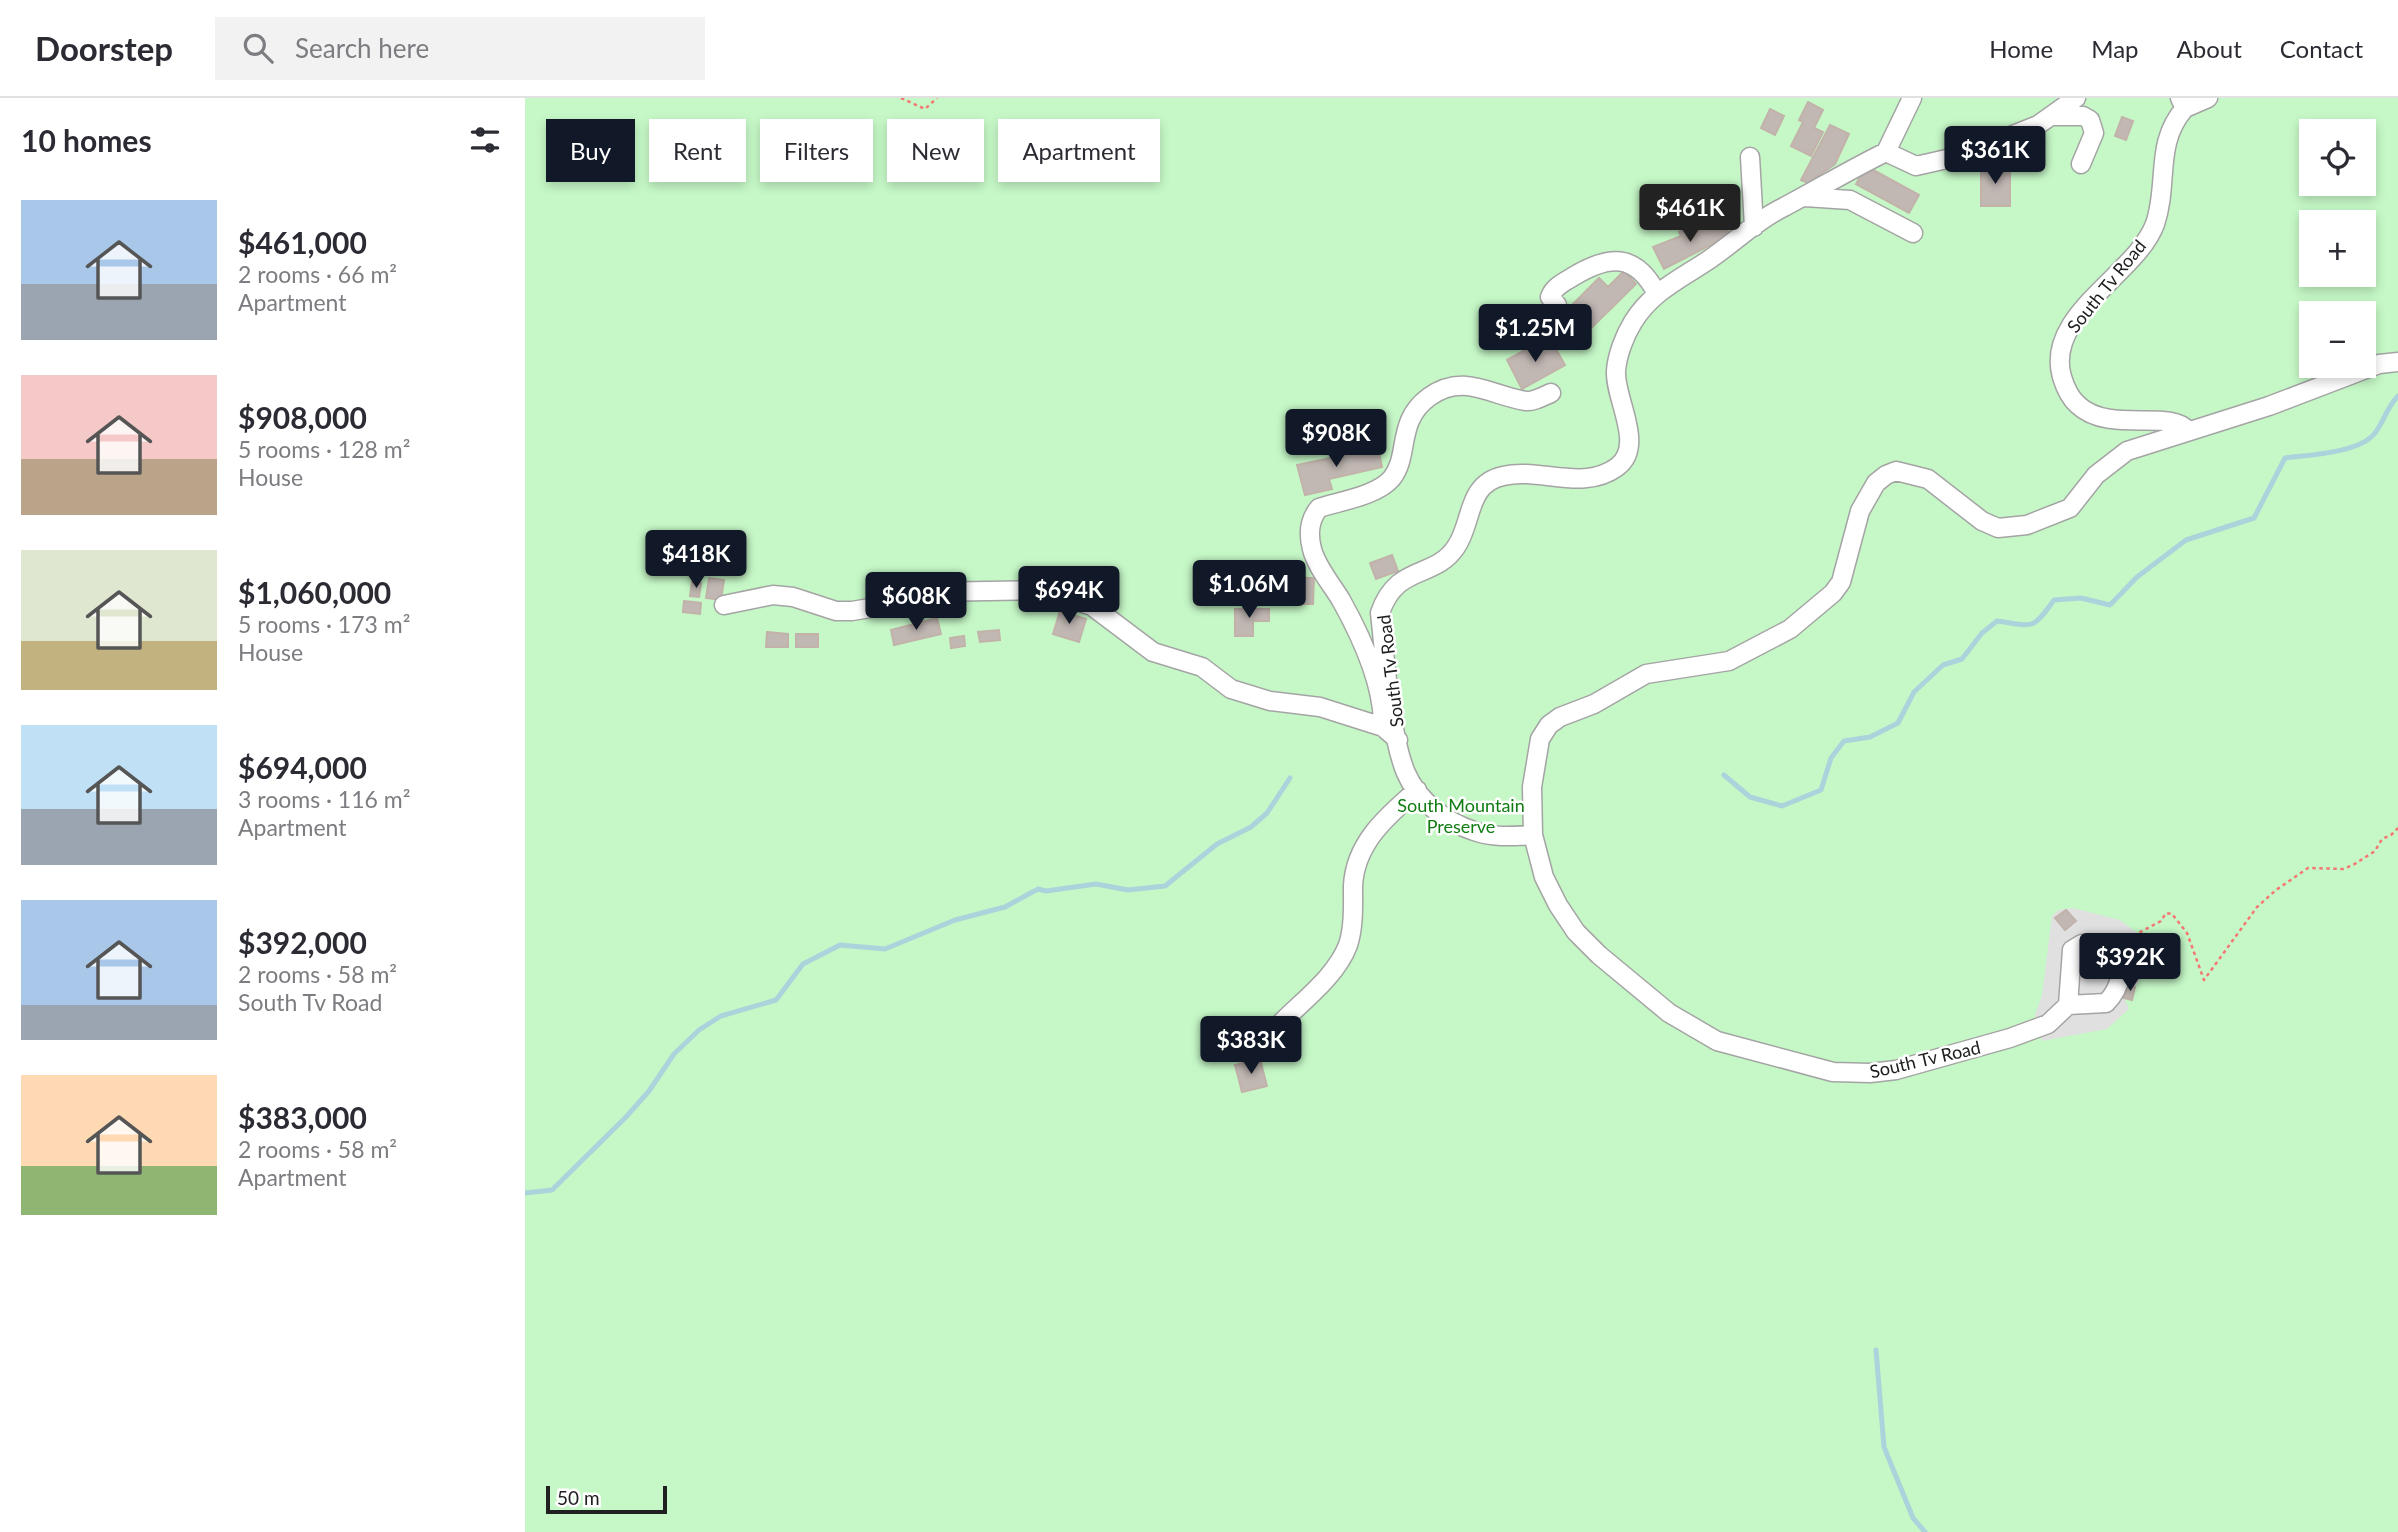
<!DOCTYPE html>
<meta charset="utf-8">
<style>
:root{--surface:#fff;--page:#f2f2f3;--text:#2b2b33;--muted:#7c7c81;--line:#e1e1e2;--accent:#111827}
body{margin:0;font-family:Lato,sans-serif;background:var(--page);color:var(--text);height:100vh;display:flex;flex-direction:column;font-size:26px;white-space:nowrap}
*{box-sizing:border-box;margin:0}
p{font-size:23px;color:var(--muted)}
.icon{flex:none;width:38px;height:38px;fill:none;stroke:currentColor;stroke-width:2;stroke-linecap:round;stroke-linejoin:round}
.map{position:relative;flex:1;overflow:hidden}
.drawer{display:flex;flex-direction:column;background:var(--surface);width:525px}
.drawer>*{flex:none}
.hud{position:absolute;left:21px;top:21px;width:665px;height:63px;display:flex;gap:14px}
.tools{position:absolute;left:1774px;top:21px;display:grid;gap:14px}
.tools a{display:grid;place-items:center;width:77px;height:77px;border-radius:0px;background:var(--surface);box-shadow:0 4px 10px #0003;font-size:35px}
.scale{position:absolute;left:21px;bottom:18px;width:121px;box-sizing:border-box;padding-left:7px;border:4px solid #202020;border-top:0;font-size:19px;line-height:24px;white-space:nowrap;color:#202020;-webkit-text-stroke:5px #fff;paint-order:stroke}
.price{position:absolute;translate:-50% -60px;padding:0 16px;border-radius:7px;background:var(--accent);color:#fff;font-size:23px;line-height:46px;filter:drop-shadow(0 2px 4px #0008)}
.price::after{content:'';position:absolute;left:50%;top:42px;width:21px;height:16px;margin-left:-10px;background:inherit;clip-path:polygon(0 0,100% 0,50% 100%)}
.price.current{background:#222;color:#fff}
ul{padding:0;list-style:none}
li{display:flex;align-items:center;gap:21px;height:175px;padding:0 21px}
li span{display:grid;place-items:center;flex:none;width:196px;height:140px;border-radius:0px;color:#555}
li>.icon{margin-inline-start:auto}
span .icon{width:84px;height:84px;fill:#fffc;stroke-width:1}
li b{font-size:30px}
h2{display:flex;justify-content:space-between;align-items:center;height:84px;padding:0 21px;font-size:30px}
.tag{padding:0 24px;border-radius:0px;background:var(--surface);box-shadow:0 4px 10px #0003;font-size:24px;line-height:63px}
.tag.current{background:var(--accent);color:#fff}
header{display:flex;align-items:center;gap:42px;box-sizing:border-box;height:98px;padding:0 35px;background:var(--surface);border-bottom:2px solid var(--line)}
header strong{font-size:33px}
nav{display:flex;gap:38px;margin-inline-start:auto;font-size:24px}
.search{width:490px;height:63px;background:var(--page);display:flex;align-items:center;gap:18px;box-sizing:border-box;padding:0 24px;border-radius:0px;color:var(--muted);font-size:26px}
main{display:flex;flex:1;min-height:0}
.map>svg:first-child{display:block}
.park{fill:#c6f8c7;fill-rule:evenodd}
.parking{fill:#e0e0e0}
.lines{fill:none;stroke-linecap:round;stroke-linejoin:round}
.stream{stroke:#a9d4dc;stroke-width:5}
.building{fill:#c1b8b3;stroke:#c2b2aa;stroke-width:2}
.minor-casing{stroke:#a4a4a4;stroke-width:21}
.path{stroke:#f57773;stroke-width:2.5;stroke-dasharray:3.5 3.5;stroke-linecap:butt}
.minor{stroke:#fff;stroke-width:18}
.labels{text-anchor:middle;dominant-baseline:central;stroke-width:5;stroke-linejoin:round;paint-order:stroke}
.street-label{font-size:18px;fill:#202020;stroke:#fff}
.park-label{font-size:18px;fill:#107c11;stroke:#fff}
</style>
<header>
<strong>Doorstep</strong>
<div class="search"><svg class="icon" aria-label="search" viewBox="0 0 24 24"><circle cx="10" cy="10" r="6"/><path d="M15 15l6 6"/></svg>Search here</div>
<nav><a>Home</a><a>Map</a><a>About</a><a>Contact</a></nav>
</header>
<main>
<section class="drawer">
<h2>10 homes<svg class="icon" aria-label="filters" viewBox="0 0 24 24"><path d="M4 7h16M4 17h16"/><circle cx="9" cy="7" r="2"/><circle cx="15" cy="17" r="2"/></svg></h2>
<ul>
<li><span style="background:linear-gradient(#a9c7e8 60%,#9aa5b1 0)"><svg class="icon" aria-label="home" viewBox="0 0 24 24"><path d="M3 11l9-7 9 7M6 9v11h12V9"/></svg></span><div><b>$461,000</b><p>2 rooms · 66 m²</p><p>Apartment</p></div></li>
<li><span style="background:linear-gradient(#f6c9c9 60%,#b9a48a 0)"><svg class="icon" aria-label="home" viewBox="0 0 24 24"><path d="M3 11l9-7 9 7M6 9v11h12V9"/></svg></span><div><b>$908,000</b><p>5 rooms · 128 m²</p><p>House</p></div></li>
<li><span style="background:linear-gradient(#dfe7d0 65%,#c2b280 0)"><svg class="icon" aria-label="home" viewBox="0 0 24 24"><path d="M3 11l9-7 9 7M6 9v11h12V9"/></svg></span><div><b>$1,060,000</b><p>5 rooms · 173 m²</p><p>House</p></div></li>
<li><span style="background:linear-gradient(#bfe0f5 60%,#9aa5b1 0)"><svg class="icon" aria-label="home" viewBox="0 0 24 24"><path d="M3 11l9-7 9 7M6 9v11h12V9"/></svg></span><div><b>$694,000</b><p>3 rooms · 116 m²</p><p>Apartment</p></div></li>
<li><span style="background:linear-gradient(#a9c7e8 75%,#9aa5b1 0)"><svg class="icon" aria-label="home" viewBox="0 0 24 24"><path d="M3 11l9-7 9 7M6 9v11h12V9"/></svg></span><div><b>$392,000</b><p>2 rooms · 58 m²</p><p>South Tv Road</p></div></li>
<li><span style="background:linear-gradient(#ffd9b3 65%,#8fb573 0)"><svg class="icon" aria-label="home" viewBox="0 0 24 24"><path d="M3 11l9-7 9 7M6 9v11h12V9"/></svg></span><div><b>$383,000</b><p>2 rooms · 58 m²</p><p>Apartment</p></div></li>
</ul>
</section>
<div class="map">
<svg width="1873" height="1434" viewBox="0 0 1873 1434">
<rect width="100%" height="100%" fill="#f0ece7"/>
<path class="park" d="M0 0H1873V1434H0ZM1787 33H1839V86H1787ZM1787 124H1839V177H1787ZM1787 215H1839V268H1787Z"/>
<path class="parking" d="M1548 810 1595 822 1612 835 1619 853 1616 880 1610 889 1603 887 1599 900 1604 911 1582 931 1517 943 1510 917 1517 897 1527 818 1533 812Z"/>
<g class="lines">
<path class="stream" d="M1199 677 1225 699 1257 708 1296 692 1306 660 1319 643 1345 639 1373 625 1389 594 1418 567 1437 561 1457 535 1472 523C1509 528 1507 533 1529 502L1556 500 1585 507 1612 479 1661 442 1729 420 1760 360C1783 357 1835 355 1850 335 1859 323 1862 309 1873 298
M0 1095 27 1092 101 1019 124 993 149 956 174 932 196 918 251 902 278 866 315 847 360 851 430 822 480 809 513 791 521 793 571 786 603 792 640 788 692 746 726 729 742 715 765 680
M1351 1252 1359 1349 1388 1420 1400 1434"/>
</g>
<path class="building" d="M1283 4 1298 12 1289 30 1298 34 1286 58 1266 48 1278 24 1274 22Z
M1245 11 1259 18 1250 37 1236 30Z
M1597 19 1608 23 1601 42 1590 38Z
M1305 27 1324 36 1310 66 1283 85 1276 82Z
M1341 68 1394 97 1384 115 1331 86Z
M1456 68H1485V108H1456Z
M1197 122 1205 137 1139 171 1128 149 1156 138 1154 134 1164 129 1168 136Z
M1099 173 1111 186 1056 240 1035 219 1074 180 1083 189Z
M1027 244 1040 267 997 291 982 262 1007 248 1010 254Z
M853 350 857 369 804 381 807 391 780 397 772 367Z
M867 457 873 473 851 481 845 465Z
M184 480 199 482 196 502 181 500Z
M778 480H789L788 506H777Z
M167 484 176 485 174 499 165 498Z
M159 503 176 505 175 516 158 514Z
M710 511H744V523H728V538H710Z
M535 513 561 521 554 544 528 536Z
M412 520 416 536 369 547 366 532Z
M474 532 475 542 455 544 453 534Z
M242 534 263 536V549H241Z
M271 536H293V549H271Z
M439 538 440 548 426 550 425 540Z
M1541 812 1551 823 1540 832 1530 820Z
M1603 887 1610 889 1607 902 1599 900Z
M735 961 742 988 717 994 710 967Z"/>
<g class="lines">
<defs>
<path id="minor" d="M1655 0 1660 10C1629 45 1644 85 1630 126 1611 177 1519 217 1537 279 1540 289 1545 300 1553 307 1584 336 1645 311 1662 332
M1660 10 1683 0
M1526 18H1558L1565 22 1569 35 1556 66
M1361 54 1387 0
M1225 59 1229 129
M1280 99 1325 102 1388 135
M1032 207 1025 199C1029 188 1040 184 1049 178 1084 157 1110 155 1131 194
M199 507 248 497 268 499 311 513H327L369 506 403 494 520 492 567 508 628 554 677 569 706 591 745 603 795 609 858 629 873 642
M858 624C857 584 835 536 816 502 807 487 791 468 787 451 783 436 784 422 794 410 815 403 852 398 867 380 885 357 871 323 904 299 939 274 966 298 1001 303 1008 304 1019 298 1026 295
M1008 737C989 738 968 740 949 733 921 724 893 703 881 675 865 637 860 559 855 515 872 465 909 482 931 449 948 425 941 386 978 378 1015 369 1058 394 1092 369 1121 348 1089 300 1091 273 1092 257 1100 237 1108 224 1127 193 1157 180 1185 161 1210 144 1232 122 1259 109 1293 91 1326 71 1361 54L1391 68 1435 58 1513 27 1551 0
M1557 846 1588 849C1601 868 1596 890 1581 905L1543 907 1547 852Z
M1543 907 1523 926 1485 940 1371 972 1345 975 1308 974 1192 943 1144 915 1074 857 1051 834 1033 807 1019 779 1008 737 1007 689 1015 641 1024 627 1035 619 1069 606 1121 576 1204 563 1265 531 1308 495 1316 484 1335 413 1351 385 1361 377 1371 373 1403 381 1457 423 1473 430 1502 427 1545 410 1571 377 1602 353 1744 308 1854 266 1873 264
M753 928C776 904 811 879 823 847 829 829 828 807 828 788 830 745 862 718 892 692"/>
</defs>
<use href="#minor" class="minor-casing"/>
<path class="path" d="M376 0 400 11 412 0
M1602 841 1636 823 1641 815 1647 816 1662 835 1679 882 1732 809 1751 792 1783 770 1818 771 1828 767 1850 753 1857 741 1866 737 1873 730"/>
<use href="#minor" class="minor"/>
</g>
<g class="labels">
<g class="street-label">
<text transform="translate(1581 188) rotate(-51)">South Tv Road</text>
<text transform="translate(865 573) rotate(-97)">South Tv Road</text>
<text transform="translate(1400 961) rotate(-13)">South Tv Road</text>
</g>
<g class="park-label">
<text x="936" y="707">South Mountain<tspan x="936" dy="21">Preserve</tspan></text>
</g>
</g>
</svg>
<div class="tools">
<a><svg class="icon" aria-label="locate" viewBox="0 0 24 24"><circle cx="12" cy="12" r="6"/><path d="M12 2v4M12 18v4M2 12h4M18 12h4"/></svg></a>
<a>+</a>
<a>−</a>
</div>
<div class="scale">50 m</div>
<b class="price" style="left:1470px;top:88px">$361K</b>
<b class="price current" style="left:1165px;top:146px">$461K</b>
<b class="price" style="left:1010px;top:266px">$1.25M</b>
<b class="price" style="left:811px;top:371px">$908K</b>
<b class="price" style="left:171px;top:492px">$418K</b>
<b class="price" style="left:724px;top:522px">$1.06M</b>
<b class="price" style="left:544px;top:528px">$694K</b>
<b class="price" style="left:391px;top:534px">$608K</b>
<b class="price" style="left:1605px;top:895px">$392K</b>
<b class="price" style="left:726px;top:978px">$383K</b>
<div class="hud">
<a class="tag current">Buy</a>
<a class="tag">Rent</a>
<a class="tag">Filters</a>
<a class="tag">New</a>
<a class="tag">Apartment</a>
</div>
</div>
</main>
